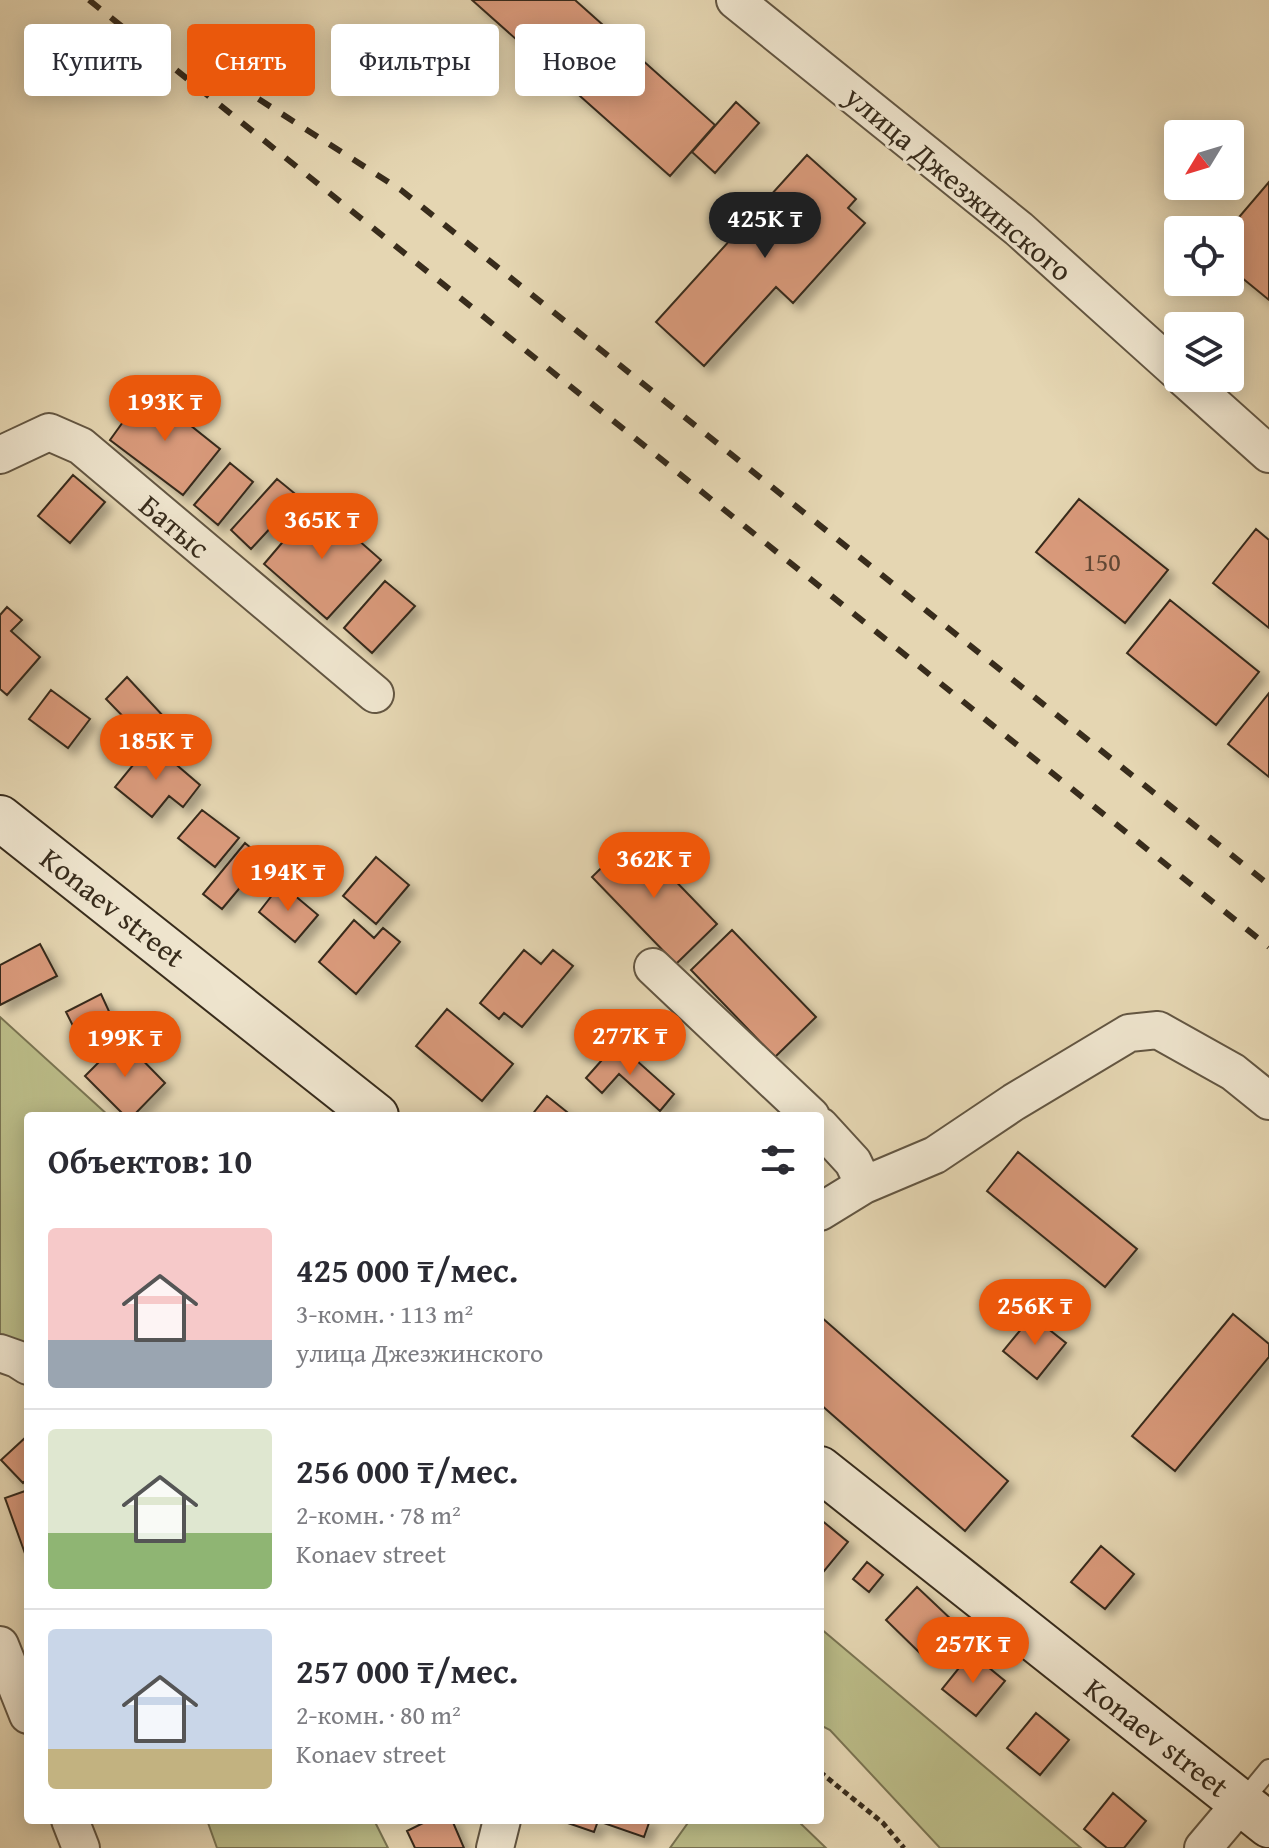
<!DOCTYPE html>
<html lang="ru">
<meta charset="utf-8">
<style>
:root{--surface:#fff;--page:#f2f2f3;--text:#2b2b33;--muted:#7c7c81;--line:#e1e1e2;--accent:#ea580c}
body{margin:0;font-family:"Gentium Book Plus",serif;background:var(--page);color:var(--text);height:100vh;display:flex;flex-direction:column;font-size:30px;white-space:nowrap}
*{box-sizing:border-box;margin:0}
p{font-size:26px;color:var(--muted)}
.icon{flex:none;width:44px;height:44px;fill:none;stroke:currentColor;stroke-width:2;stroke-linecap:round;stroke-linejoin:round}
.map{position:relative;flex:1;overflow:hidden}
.drawer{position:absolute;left:24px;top:1112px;width:800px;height:712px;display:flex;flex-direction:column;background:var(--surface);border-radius:8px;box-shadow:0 4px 20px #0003}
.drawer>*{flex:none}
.guide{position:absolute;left:24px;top:24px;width:800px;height:72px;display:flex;gap:16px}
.needle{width:52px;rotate:232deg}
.fabs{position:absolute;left:1164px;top:120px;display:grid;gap:16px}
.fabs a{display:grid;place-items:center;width:80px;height:80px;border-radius:8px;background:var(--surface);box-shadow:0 4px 20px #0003;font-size:40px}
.price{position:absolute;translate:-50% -68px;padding:0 18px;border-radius:28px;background:var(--accent);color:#fff;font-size:26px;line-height:52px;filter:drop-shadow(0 2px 4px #0008)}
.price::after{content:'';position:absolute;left:50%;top:48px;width:24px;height:18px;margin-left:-12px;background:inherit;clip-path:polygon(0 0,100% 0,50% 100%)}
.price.on{background:#222;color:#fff}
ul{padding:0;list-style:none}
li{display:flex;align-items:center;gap:24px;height:200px;padding:0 24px}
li+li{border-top:2px solid var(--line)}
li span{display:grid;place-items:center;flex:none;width:224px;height:160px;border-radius:8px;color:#555}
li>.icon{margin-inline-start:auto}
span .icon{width:96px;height:96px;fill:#fffc;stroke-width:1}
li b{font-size:34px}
h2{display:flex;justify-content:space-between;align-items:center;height:96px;padding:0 24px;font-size:34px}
.chip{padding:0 28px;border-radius:8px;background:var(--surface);box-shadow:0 4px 20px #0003;font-size:28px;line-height:72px}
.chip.on{background:var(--accent);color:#fff}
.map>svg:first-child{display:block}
.green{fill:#bbbc88;stroke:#7a7452;stroke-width:2}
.building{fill:#d8997a;stroke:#382c1c;stroke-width:2;filter:url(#shadow)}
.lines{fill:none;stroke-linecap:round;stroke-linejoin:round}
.lane-casing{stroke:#635642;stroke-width:22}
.street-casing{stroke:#635642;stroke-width:40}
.secondary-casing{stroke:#382c1c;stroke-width:48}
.path{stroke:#382c1c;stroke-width:5;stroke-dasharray:6 4;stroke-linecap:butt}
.lane{stroke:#eee4cd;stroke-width:18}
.street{stroke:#eee4cd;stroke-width:36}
.secondary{stroke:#eee4cd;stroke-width:44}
.rail{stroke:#382c1c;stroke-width:6;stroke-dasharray:14 14;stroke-linecap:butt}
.labels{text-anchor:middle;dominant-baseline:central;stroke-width:6;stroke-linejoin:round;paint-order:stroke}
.number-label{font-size:26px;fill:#604734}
.street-label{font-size:30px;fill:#382c1c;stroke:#eee4cd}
</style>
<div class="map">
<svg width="1269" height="1848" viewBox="0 0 1269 1848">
<defs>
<filter id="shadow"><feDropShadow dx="7" dy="7" stdDeviation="4" flood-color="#0004"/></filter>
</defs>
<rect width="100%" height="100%" fill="#e5d6b2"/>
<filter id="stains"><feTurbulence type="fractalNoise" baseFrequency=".0025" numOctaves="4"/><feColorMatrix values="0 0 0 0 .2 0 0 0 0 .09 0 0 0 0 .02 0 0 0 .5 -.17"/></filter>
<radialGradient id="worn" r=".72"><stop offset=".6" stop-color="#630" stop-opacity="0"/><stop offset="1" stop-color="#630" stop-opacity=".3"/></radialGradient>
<path class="green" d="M0 1017 109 1116H28V1360L0 1354Z
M820 1628 1081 1848H940L830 1730 820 1725Z
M207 1820H374L388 1848H217Z
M690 1820H797L826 1848H670Z"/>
<path class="building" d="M472 0H575L715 125 670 176Z
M736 102 759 123 715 173 692 152Z
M807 155 856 199 848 208 865 223 793 303 776 287 704 366 656 322Z
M1269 182V300L1230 268V230H1228Z
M146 390 220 449 183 495 110 440Z
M230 463 253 482 218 525 194 505Z
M73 475 105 502 70 543 38 516Z
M277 479 299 497 251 549 231 530Z
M1079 499 1168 570 1125 623 1036 552Z
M316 503 381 560 327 619 264 564Z
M1256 529 1269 540V628L1213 583Z
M385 581 415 606 372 653 344 628Z
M1170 600 1259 672 1216 725 1127 653Z
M7 607 22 620 11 631 40 657 7 695 0 689V615Z
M127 677 165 718 145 739 106 699Z
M51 690 90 719 68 748 29 719Z
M1269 693V777L1228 744Z
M151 743 200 785 183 807 169 796 152 817 115 787Z
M202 810 239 838 215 867 178 838Z
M633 837 717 924 676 964 592 877Z
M245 843 264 859 222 909 203 894Z
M376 857 409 885 376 924 343 896Z
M281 884 318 915 295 942 259 912Z
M354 920 374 938 383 928 400 942 356 994 319 962Z
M732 930 816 1017 775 1057 691 970Z
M40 944 57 976 0 1005V965Z
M524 950 541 964 553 950 573 966 522 1027 504 1013 499 1019 480 1003Z
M101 994 113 1020 79 1038 66 1012Z
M447 1009 513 1064 482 1101 416 1046Z
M122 1039 165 1083 133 1116H125L85 1076Z
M617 1043 674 1094 660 1111 619 1074 602 1093 586 1078Z
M547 1096 572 1116H531Z
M1018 1152 1137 1249 1105 1287 987 1191Z
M1233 1314 1269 1344V1357L1175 1471 1132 1436Z
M820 1316 1008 1481 965 1531 820 1404Z
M1032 1316 1066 1343 1037 1379 1003 1351Z
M26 1437 28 1439V1478L23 1483 1 1460Z
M28 1490V1559H27L5 1498Z
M820 1519 848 1542 820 1576Z
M1101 1546 1134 1574 1105 1609 1071 1582Z
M867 1562 883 1575 869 1592 853 1579Z
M917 1587 954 1622 922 1655 886 1620Z
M971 1653 1005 1681 976 1716 942 1689Z
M1036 1713 1069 1740 1040 1775 1007 1748Z
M1113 1793 1146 1821 1124 1848H1107L1084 1829Z
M429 1820H452L464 1848H415L407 1831Z
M559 1820H650L644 1837 598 1821 594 1832Z"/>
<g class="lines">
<defs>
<path id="lane" d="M1241 1803 1269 1769"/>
<path id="street" d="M735 0 1019 229 1178 372
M1184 378 1269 454
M0 455 49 432 81 446 375 694
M653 967 811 1116
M820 1126 853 1162 864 1185
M820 1212 864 1185 935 1155 1014 1102 1129 1033 1158 1030 1233 1072 1269 1101
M0 1353 17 1359 28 1366
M0 1645 28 1715
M70 1820 81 1848
M495 1848 502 1820
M1203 1848 1241 1803"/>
<path id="secondary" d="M0 818 376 1116
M820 1469 1269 1825"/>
</defs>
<use href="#lane" class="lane-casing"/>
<use href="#street" class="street-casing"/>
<use href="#secondary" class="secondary-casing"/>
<path class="path" d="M820 1772 883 1823 904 1848"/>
<use href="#lane" class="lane"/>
<use href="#street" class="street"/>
<use href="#secondary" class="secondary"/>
<path class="rail" d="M89 0 1269 947
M235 84 401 190 1269 885"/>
</g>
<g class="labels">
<g class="number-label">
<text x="1102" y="561">150</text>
</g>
<g class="street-label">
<text transform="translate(959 183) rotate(40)">улица Джезжинского</text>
<text transform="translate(175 526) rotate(40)">Батыс</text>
<text transform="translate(113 907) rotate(38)">Konaev street</text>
<text transform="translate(1157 1737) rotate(38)">Konaev street</text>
</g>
</g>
<rect width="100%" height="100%" filter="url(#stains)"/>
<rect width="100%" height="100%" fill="url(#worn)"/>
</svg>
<div class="fabs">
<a><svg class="needle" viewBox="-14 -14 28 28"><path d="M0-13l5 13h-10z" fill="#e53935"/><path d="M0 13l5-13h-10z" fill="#7c7c81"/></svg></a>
<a><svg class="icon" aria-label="locate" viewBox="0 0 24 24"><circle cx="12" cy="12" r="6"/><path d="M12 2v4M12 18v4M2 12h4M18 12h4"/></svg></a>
<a><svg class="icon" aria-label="layers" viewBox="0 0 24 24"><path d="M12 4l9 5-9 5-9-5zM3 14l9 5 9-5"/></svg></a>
</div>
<b class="price on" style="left:765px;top:260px">425K ₸</b>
<b class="price" style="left:165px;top:443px">193K ₸</b>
<b class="price" style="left:322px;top:561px">365K ₸</b>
<b class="price" style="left:156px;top:782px">185K ₸</b>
<b class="price" style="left:654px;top:900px">362K ₸</b>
<b class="price" style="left:288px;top:913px">194K ₸</b>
<b class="price" style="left:630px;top:1077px">277K ₸</b>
<b class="price" style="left:125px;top:1079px">199K ₸</b>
<b class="price" style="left:1035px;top:1347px">256K ₸</b>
<b class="price" style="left:973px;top:1685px">257K ₸</b>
<div class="guide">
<a class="chip">Купить</a>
<a class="chip on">Снять</a>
<a class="chip">Фильтры</a>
<a class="chip">Новое</a>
</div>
<section class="drawer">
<h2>Объектов: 10<svg class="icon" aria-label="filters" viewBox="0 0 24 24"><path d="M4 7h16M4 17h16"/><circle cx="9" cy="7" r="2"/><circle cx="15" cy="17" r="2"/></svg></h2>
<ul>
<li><span style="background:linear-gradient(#f6c9c9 70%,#9aa5b1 0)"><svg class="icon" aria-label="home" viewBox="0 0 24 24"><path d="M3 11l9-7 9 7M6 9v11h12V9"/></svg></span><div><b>425 000 ₸/мес.</b><p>3-комн. · 113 m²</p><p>улица Джезжинского</p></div></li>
<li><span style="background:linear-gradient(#dfe7d0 65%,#8fb573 0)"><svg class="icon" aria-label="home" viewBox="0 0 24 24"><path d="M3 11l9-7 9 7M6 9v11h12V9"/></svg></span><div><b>256 000 ₸/мес.</b><p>2-комн. · 78 m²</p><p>Konaev street</p></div></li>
<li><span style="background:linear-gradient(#c9d6e8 75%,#c2b280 0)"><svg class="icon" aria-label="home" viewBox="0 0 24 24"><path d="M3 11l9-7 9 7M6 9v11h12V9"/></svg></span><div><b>257 000 ₸/мес.</b><p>2-комн. · 80 m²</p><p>Konaev street</p></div></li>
</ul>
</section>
</div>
